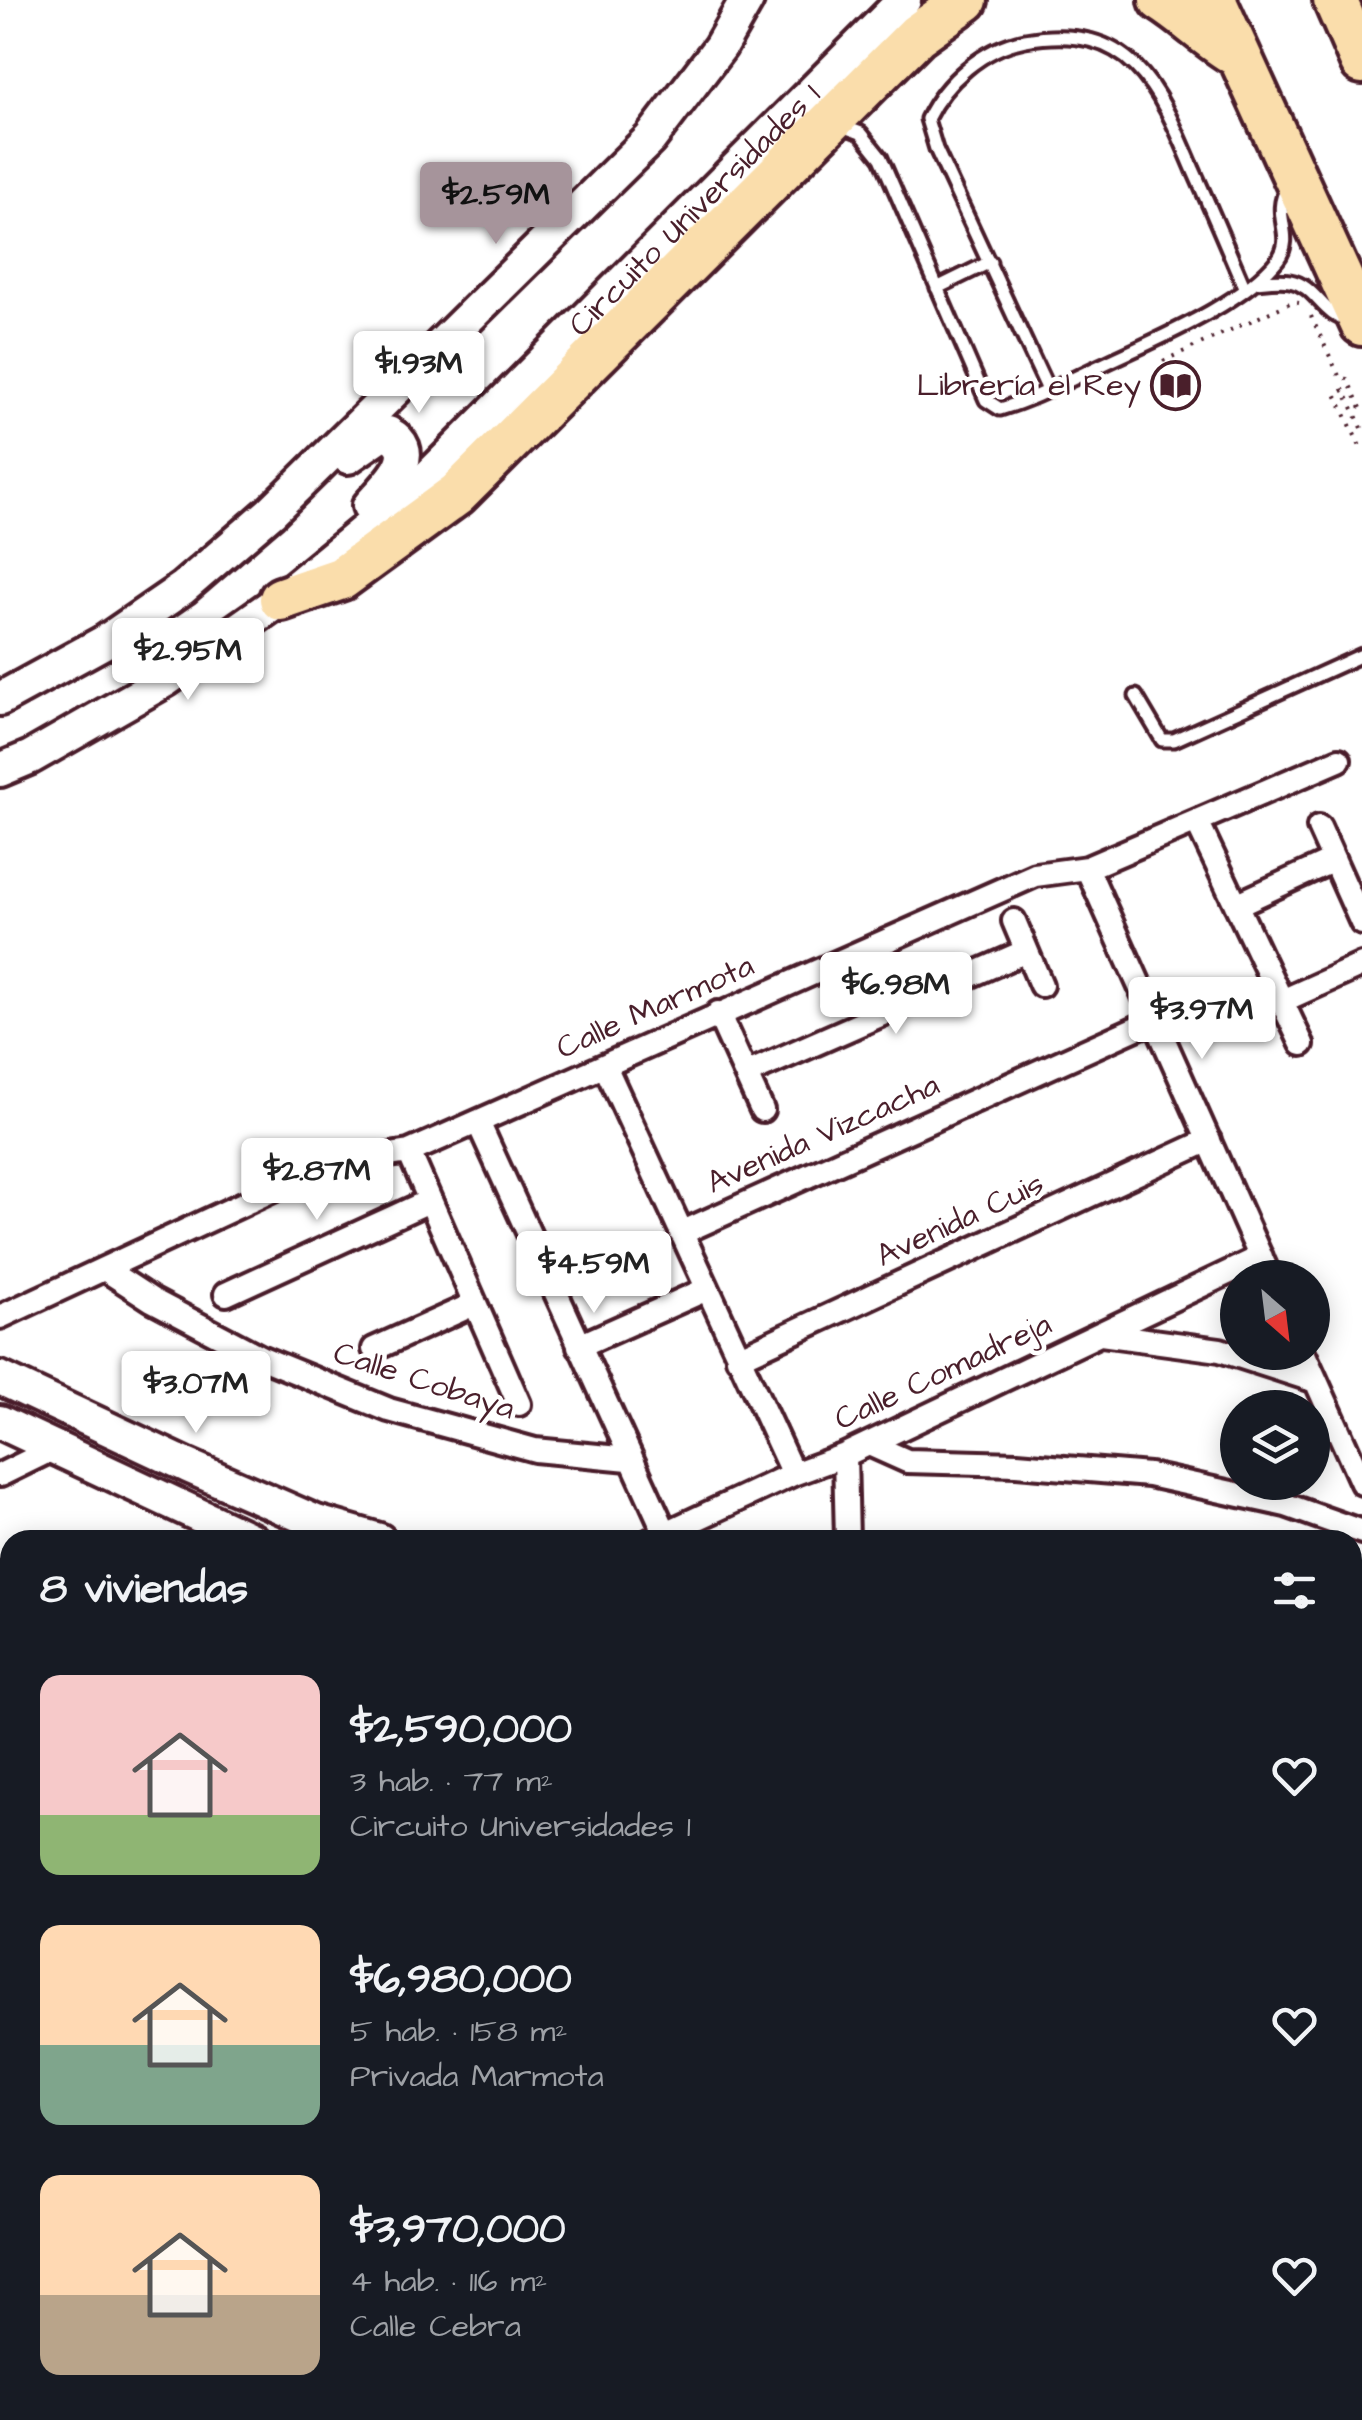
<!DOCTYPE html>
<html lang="es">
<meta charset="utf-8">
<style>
:root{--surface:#171b24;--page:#242831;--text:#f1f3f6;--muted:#9ea1a6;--accent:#a6949b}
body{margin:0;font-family:"Architects Daughter",sans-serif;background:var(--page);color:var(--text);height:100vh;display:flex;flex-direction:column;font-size:38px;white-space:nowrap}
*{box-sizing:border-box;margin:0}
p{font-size:32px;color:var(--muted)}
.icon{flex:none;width:55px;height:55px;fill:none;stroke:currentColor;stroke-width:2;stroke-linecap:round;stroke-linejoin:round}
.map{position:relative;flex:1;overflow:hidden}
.panel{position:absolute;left:0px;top:1530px;width:1362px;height:890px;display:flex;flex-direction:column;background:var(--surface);border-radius:30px 30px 0 0;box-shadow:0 5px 25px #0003}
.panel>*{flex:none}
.needle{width:65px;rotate:152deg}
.controls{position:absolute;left:1220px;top:1260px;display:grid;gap:20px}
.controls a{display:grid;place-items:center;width:110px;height:110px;border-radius:50%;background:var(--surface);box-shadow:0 5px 25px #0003;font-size:50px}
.price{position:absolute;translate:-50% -85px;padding:0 22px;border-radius:10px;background:#fff;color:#222;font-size:32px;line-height:65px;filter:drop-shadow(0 2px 5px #0008)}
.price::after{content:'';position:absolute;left:50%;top:60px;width:30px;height:22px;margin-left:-15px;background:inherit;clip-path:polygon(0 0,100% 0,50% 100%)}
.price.selected{background:var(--accent);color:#111}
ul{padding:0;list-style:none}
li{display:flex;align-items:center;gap:30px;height:250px;padding:0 40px}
li span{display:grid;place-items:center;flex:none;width:280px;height:200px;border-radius:20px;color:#555}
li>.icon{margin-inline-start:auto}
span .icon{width:120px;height:120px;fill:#fffc;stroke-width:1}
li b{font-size:42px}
h2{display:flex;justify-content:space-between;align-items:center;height:120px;padding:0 40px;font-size:42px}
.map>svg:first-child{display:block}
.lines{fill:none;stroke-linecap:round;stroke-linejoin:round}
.lane-casing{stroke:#4a1f2b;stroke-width:19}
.street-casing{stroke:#4a1f2b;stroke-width:30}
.secondary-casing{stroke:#4a1f2b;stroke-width:40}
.highway-casing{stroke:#4a1f2b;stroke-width:50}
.path{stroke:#4a1f2b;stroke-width:4;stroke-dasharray:2.5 8;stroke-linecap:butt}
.lane{stroke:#fff;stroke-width:11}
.street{stroke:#fff;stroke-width:22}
.secondary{stroke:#fff;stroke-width:32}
.highway{stroke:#faddab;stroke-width:42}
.labels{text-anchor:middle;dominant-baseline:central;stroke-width:9;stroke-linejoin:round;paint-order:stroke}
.street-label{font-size:32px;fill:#4a1f2b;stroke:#fff}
.poi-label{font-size:32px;fill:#4a1f2b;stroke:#fff;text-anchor:end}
</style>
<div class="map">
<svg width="1362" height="2420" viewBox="0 0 1362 2420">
<rect width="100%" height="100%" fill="#fff"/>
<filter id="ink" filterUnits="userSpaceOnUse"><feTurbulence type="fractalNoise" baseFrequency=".01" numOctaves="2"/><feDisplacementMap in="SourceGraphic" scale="20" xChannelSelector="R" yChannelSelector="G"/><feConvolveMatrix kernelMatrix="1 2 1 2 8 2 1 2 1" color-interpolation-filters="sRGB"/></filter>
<g filter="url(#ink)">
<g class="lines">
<defs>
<path id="lane" d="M839 125 861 133 881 158 986 400 1000 409C1035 399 1067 381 1100 366 1152 341 1242 305 1278 259 1296 235 1270 215 1288 187
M1256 282C1266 281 1280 279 1290 281 1317 286 1322 317 1351 321
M937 288 990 262
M1048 390 936 149 927 119C945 82 983 48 1025 40 1131 21 1158 86 1193 169 1211 209 1228 249 1245 289
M1136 696 1162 740H1174L1362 655"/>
<path id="street" d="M1197 822 1302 1044
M1319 827 1362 923
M1087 868 1270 1278
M1236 905 1334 860
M1014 921 1041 985
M1282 1001 1362 965
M718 1013 762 1110
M605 1066 793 1474
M746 1074 1026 951
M478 1122 665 1532
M409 1152 519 1404
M681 1233 1154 1020
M106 1270 152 1300 262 1358 389 1410 535 1450 629 1459
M226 1294 429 1201
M0 1317 327 1165 409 1152 1035 875 1087 868 1339 760
M1101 1334 1220 1350 1316 1381
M579 1346 707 1289
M374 1349 474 1304
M1303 1352 1362 1483
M738 1358 1209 1140
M869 1444 907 1461 1017 1464 1149 1475 1286 1505 1362 1532
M845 1455 847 1540
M0 1475 57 1447
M651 1540 793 1474 845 1455 1261 1257
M0 1574 10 1579
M0 1607 10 1619
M1352 1802 1362 1798
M0 2116 10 2106
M0 2158 10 2164
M1352 2181 1362 2177
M1352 2315 1362 2311
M884 2410 888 2420
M1275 2410 1279 2420
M1119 2420 1141 2410"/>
<g id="secondary">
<path d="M348 457 380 435 388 433C426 453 386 486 369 506"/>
<path d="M0 699 106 641 183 588 271 512 650 139 720 47 747 0"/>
<path id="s1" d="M0 770 31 757 166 680 281 599 421 484 904 0"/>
<path d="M0 1378 188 1466 316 1522 379 1540"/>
<path d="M0 1422 252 1540"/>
<path d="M1352 1677 1362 1680"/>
<path d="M1362 1721 1358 1764 1362 1776"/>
<path d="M0 1793 10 1802"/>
<path d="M491 2410 499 2420"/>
</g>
<path id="highway" d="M1161 0C1188 17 1209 39 1237 55
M1214 0 1362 324
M1335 0 1362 62
M281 599 342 578 457 494 917 35 966 0"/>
</defs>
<use href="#lane" class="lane-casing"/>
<use href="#street" class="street-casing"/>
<use href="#secondary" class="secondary-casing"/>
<use href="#highway" class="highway-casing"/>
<path class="path" d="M1311 316 1340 378 1347 379 1362 410
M1163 361 1292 302 1299 303
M1362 428 1344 390 1336 394 1362 451"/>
<use href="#lane" class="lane"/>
<use href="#street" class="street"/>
<use href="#secondary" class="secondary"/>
<use href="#highway" class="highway"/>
</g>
</g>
<defs>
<symbol id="library-ring" viewBox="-11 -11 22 22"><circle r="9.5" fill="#fff" stroke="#4a1f2b" stroke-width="1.5"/><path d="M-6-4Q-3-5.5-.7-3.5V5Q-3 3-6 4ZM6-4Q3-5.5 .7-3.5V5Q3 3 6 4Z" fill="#4a1f2b"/></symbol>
</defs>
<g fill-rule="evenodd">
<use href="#library-ring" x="1148" y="358" width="55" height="55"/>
</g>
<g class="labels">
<g class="street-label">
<text stroke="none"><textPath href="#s1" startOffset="898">Circuito Universidades 1</textPath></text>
<text transform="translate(655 1007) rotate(-24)">Calle Marmota</text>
<text transform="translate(823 1134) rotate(-24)">Avenida Vizcacha</text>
<text transform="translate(960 1220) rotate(-25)">Avenida Cuis</text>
<text transform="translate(943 1372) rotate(-25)">Calle Comadreja</text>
<text transform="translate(424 1381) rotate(18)">Calle Cobaya</text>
</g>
<g class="poi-label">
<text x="1141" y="385">Librería el Rey</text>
</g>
</g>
</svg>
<div class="controls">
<a><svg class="needle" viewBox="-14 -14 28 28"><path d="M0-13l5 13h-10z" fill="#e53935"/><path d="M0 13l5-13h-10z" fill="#9ea1a6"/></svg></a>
<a><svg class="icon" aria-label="layers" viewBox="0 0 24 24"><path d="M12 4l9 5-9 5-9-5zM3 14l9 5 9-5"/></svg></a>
</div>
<b class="price selected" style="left:496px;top:247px">$2.59M</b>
<b class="price" style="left:419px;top:416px">$1.93M</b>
<b class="price" style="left:188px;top:703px">$2.95M</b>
<b class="price" style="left:896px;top:1037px">$6.98M</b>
<b class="price" style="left:1202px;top:1062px">$3.97M</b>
<b class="price" style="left:317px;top:1223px">$2.87M</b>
<b class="price" style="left:594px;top:1316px">$4.59M</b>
<b class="price" style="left:196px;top:1436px">$3.07M</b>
<section class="panel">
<h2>8 viviendas<svg class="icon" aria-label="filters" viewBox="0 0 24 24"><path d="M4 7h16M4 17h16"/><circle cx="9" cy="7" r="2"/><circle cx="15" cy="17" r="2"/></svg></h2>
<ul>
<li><span style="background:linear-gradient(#f6c9c9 70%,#8fb573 0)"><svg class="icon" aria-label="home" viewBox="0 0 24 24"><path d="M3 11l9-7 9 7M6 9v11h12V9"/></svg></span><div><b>$2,590,000</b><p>3 hab. · 77 m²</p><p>Circuito Universidades 1</p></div><svg class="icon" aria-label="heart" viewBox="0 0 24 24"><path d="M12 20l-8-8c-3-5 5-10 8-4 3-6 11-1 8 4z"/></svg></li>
<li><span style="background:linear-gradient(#ffd9b3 60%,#7fa58c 0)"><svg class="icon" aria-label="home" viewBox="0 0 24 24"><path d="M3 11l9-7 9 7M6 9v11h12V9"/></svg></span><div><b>$6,980,000</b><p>5 hab. · 158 m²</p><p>Privada Marmota</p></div><svg class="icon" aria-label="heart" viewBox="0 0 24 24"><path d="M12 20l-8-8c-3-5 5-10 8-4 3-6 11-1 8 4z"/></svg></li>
<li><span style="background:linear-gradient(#ffd9b3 60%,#b9a48a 0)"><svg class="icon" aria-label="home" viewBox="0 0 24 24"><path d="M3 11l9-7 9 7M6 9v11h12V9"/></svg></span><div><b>$3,970,000</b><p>4 hab. · 116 m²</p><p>Calle Cebra</p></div><svg class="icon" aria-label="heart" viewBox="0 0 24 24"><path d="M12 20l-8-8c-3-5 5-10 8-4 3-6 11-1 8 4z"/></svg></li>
</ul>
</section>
</div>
